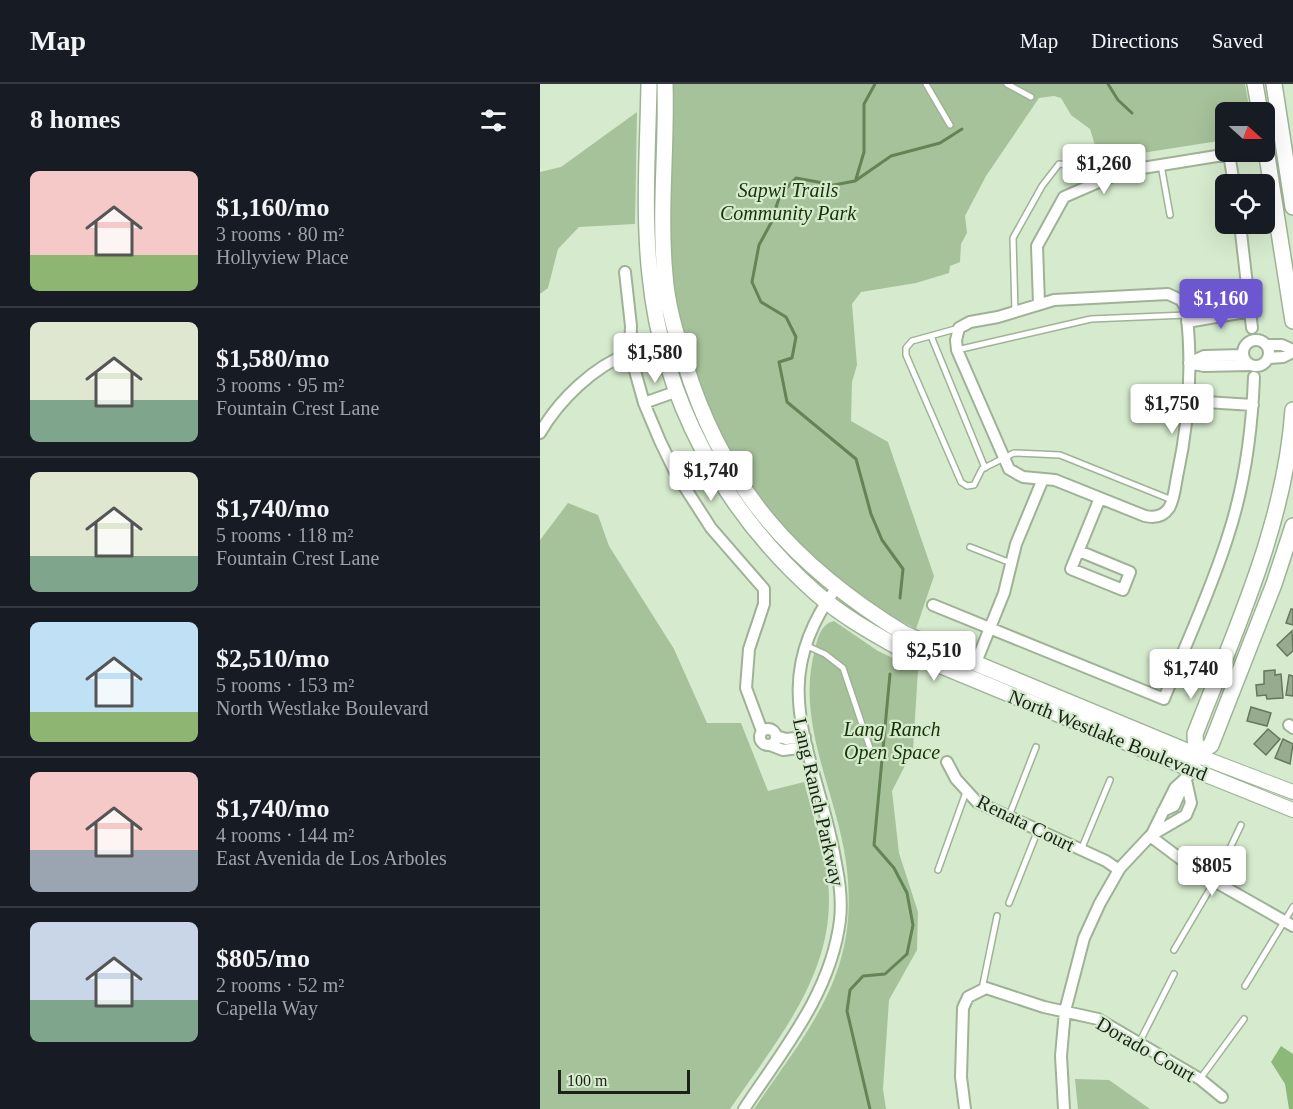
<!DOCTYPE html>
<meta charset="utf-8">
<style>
:root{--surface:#171b24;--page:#242831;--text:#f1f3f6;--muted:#9ea1a6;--line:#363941;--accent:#6c57d1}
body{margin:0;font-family:"Times New Roman",serif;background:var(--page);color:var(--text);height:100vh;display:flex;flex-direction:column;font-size:22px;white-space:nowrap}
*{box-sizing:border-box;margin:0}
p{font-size:20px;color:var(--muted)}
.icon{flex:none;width:33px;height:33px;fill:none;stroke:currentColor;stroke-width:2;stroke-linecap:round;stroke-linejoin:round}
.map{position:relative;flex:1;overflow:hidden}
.side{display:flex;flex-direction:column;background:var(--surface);width:540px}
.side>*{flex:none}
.needle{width:39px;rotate:111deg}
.buttons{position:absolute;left:675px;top:18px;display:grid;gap:12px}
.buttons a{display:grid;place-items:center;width:60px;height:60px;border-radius:9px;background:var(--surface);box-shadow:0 6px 24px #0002;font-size:30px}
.scale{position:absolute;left:18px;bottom:15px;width:132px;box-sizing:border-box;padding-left:6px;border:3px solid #1a2217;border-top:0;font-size:16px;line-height:21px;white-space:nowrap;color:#1a2217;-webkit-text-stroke:4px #d6ebcd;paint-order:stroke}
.price{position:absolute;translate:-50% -51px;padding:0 14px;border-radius:6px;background:#fff;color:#222;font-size:20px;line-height:39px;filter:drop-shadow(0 2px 3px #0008)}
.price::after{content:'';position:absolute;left:50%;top:36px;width:18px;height:14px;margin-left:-9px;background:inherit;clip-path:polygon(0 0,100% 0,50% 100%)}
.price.on{background:var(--accent);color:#fff}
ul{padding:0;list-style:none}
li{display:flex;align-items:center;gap:18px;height:150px;padding:0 30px}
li+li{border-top:2px solid var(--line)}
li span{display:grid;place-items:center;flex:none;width:168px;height:120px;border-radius:9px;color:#555}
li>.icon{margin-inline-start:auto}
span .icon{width:72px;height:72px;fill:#fffc;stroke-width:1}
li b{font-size:26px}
h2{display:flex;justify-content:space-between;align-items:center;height:72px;padding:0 30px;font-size:26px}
header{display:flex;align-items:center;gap:36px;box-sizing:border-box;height:84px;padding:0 30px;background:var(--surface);border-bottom:2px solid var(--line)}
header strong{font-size:28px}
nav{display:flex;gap:33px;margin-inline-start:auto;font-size:21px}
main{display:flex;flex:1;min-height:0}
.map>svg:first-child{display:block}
.green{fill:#a6c29a}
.forest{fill:#8cb979}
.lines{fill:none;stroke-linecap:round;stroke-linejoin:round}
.stream{stroke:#638454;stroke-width:3}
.building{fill:#97ab8e;stroke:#65785d;stroke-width:1.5}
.service-casing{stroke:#9eb396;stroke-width:8}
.minor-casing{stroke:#9eb396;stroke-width:14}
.tertiary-casing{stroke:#9eb396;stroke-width:16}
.secondary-casing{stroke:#9eb396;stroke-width:18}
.service{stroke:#fff;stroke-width:5}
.minor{stroke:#fff;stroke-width:10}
.tertiary{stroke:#fff;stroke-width:14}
.secondary{stroke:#fff;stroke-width:15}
.labels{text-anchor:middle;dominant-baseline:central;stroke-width:4.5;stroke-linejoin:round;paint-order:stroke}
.park-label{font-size:20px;font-style:italic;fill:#163306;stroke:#d6ebcd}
.street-label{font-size:20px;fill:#1a2217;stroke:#d6ebcd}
</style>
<header>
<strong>Map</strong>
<nav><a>Map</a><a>Directions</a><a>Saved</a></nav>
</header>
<main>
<section class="side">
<h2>8 homes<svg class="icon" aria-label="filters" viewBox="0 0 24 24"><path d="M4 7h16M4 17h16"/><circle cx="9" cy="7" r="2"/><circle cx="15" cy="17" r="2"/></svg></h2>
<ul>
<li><span style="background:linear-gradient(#f6c9c9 70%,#8fb573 0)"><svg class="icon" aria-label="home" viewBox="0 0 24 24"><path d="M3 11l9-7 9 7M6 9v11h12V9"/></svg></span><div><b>$1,160/mo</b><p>3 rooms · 80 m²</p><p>Hollyview Place</p></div></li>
<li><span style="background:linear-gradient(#dfe7d0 65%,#7fa58c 0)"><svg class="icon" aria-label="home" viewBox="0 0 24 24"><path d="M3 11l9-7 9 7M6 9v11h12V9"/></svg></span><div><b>$1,580/mo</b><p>3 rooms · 95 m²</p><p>Fountain Crest Lane</p></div></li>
<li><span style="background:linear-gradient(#dfe7d0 70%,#7fa58c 0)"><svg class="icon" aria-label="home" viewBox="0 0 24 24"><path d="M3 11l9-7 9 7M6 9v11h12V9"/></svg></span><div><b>$1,740/mo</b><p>5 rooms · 118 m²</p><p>Fountain Crest Lane</p></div></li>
<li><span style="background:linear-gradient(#bfe0f5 75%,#8fb573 0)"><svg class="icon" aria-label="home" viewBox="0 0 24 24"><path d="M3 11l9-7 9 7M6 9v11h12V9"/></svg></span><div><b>$2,510/mo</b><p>5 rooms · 153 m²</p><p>North Westlake Boulevard</p></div></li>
<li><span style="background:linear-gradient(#f6c9c9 65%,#9aa5b1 0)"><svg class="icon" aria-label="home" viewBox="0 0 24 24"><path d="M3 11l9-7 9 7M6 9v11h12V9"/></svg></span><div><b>$1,740/mo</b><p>4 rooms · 144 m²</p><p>East Avenida de Los Arboles</p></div></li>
<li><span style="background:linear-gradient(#c9d6e8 65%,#7fa58c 0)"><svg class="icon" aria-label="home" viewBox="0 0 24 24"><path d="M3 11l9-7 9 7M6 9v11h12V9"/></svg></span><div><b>$805/mo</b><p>2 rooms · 52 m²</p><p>Capella Way</p></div></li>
</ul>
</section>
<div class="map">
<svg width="753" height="1025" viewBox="0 0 753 1025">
<rect width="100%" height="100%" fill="#d6ebcd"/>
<path class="green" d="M133 0H705L710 28H686L685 56 589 71 557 68 550 45 531 31 521 14 514 12 499 14 446 92 425 132 427 149 421 160 420 178 410 182 409 189 376 199 321 208 312 220 317 281 312 298 311 337 348 358 394 492 376 545C246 478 151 347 134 201 127 134 135 67 133 0Z
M97 28 95 140 39 143 18 165 8 204 0 210V88L21 83Z
M28 419 58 431 69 462 134 565 167 639H201L228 707 264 698C274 736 289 775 289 814 290 896 234 960 190 1025H0V456Z
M294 537 338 567 378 586 373 666 352 707 359 769 378 828 377 866 349 916 343 1005 346 1025H214C272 940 321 888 306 778 296 706 255 639 275 565 278 553 281 540 294 537Z
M535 995 569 996 610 1025H538Z"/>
<path class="forest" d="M741 962 753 970V1025H749L745 1000 731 978Z"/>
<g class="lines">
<path class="stream" d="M568 0 578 16 592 29
M316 95 324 68V20L335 0
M360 514 363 485 342 456 331 430 316 375 247 318 239 278 252 274 256 253 246 233 221 218 212 198 219 161 231 139 240 111 256 94 294 101 315 97 351 72 400 59 422 45
M330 1025 307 927 310 906 323 892 345 890 367 870 373 841 367 809 354 784 334 761 350 590"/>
</g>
<path class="building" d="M751 525H753V541L746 539Z
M752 547 753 567 747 572 737 561Z
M735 586V591L741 590 743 614 727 615 726 611 717 612 716 601 724 600V587Z
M749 591 753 592V612L746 611Z
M711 623 731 629 727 642 707 637Z
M728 645 740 655 726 671 714 660Z
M743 655 753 660 750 680 735 674Z"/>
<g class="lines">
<defs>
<path id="service" d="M386 0 410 41
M467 0 491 13
M621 81 630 131
M475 228 473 154 502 102 519 80 579 86
M419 244 372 257 366 264V271L421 398 427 402 434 401 442 385 474 369 520 371 632 416
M391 252 445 384
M417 266 551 235 646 231
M430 463 471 479
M265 561 285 570 303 584 332 670
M469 732 496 663
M541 766 570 696
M398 786 426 708
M469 819 498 746
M634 866 674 798 701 741
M705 902 753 823
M442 905 457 832
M599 959 634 890
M660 995 704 935"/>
<path id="minor" d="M700 140 712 244
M85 188 91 242 90 269 104 319 120 357 135 388 171 444 224 505V520L209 565 206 604 222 647
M628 210 641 216 646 224C653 281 649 338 637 393 635 403 634 416 629 424 623 433 614 434 605 432L515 396 483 393 469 385 417 266 416 256 419 244 430 238 458 233 514 216Z
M499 220 497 162 524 113 584 87 689 70 694 100
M647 238 711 227
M703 269a13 13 0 1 1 26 0a13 13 0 1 1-26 0Z
M726 261H742L753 266
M728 274 743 273 753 268
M649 279 664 282 709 281
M649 279 664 272 703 271
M649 317 713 321
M104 319 135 308
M0 349C19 316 54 282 90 269
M539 467 590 488 583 506 531 485 560 414
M393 521 624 615C645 561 671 507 688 452 705 400 712 348 714 293
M435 581 464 509 476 460 503 395
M749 641 753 644
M220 653a8 8 0 1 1 16 0a8 8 0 1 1-16 0Z
M236 652 246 655 265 653
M230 661 243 666 267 663
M407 678 416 695 437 718 566 777 579 786
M623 727 634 722 644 699
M610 752 658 788 753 842
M611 752 635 704 648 692
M204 1025C243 966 291 909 300 836 303 810 297 784 292 759 270 659 227 596 297 503
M425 1025 421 993 423 924 428 913 446 904 504 923 558 935 660 995 682 1013
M524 1025 521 972 525 927 544 854 560 819 580 784 610 752 646 731 651 719 646 696"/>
<path id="tertiary" d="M656 671 753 708
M651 685 753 726"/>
<path id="secondary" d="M109 0C108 63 103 128 110 191 122 314 183 427 276 509 302 532 333 549 363 566L651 685 656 671 655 650C696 544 745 440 753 326
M125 0C127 63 119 128 125 191 127 221 136 250 145 279 183 404 255 483 365 550L656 671
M715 0 720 28
M734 0 753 123
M724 53 753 237
M656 671 671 661 734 500 753 442"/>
</defs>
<use href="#service" class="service-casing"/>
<use href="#minor" class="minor-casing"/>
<use href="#tertiary" class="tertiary-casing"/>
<use href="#secondary" class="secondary-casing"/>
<use href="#service" class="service"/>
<use href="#minor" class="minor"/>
<use href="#tertiary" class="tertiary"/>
<use href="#secondary" class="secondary"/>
</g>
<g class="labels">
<g class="park-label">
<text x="248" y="106">Sapwi Trails<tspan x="248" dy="23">Community Park</tspan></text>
<text x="352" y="645">Lang Ranch<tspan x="352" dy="23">Open Space</tspan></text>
</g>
<g class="street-label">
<text transform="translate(568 651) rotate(22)">North Westlake Boulevard</text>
<text transform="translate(279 718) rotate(77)">Lang Ranch Parkway</text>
<text transform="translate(486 739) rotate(26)">Renata Court</text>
<text transform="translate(606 965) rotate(30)">Dorado Court</text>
</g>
</g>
</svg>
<div class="buttons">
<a><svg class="needle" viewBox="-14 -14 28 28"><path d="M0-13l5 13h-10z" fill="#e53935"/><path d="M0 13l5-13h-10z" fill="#9ea1a6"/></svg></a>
<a><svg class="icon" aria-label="locate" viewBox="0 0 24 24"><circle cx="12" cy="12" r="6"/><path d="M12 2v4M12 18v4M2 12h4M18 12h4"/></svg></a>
</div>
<div class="scale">100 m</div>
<b class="price" style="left:564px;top:111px">$1,260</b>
<b class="price on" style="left:681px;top:246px">$1,160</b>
<b class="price" style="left:115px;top:300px">$1,580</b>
<b class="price" style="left:632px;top:351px">$1,750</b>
<b class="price" style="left:171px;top:418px">$1,740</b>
<b class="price" style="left:394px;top:598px">$2,510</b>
<b class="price" style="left:651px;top:616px">$1,740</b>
<b class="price" style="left:672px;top:813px">$805</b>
</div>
</main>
